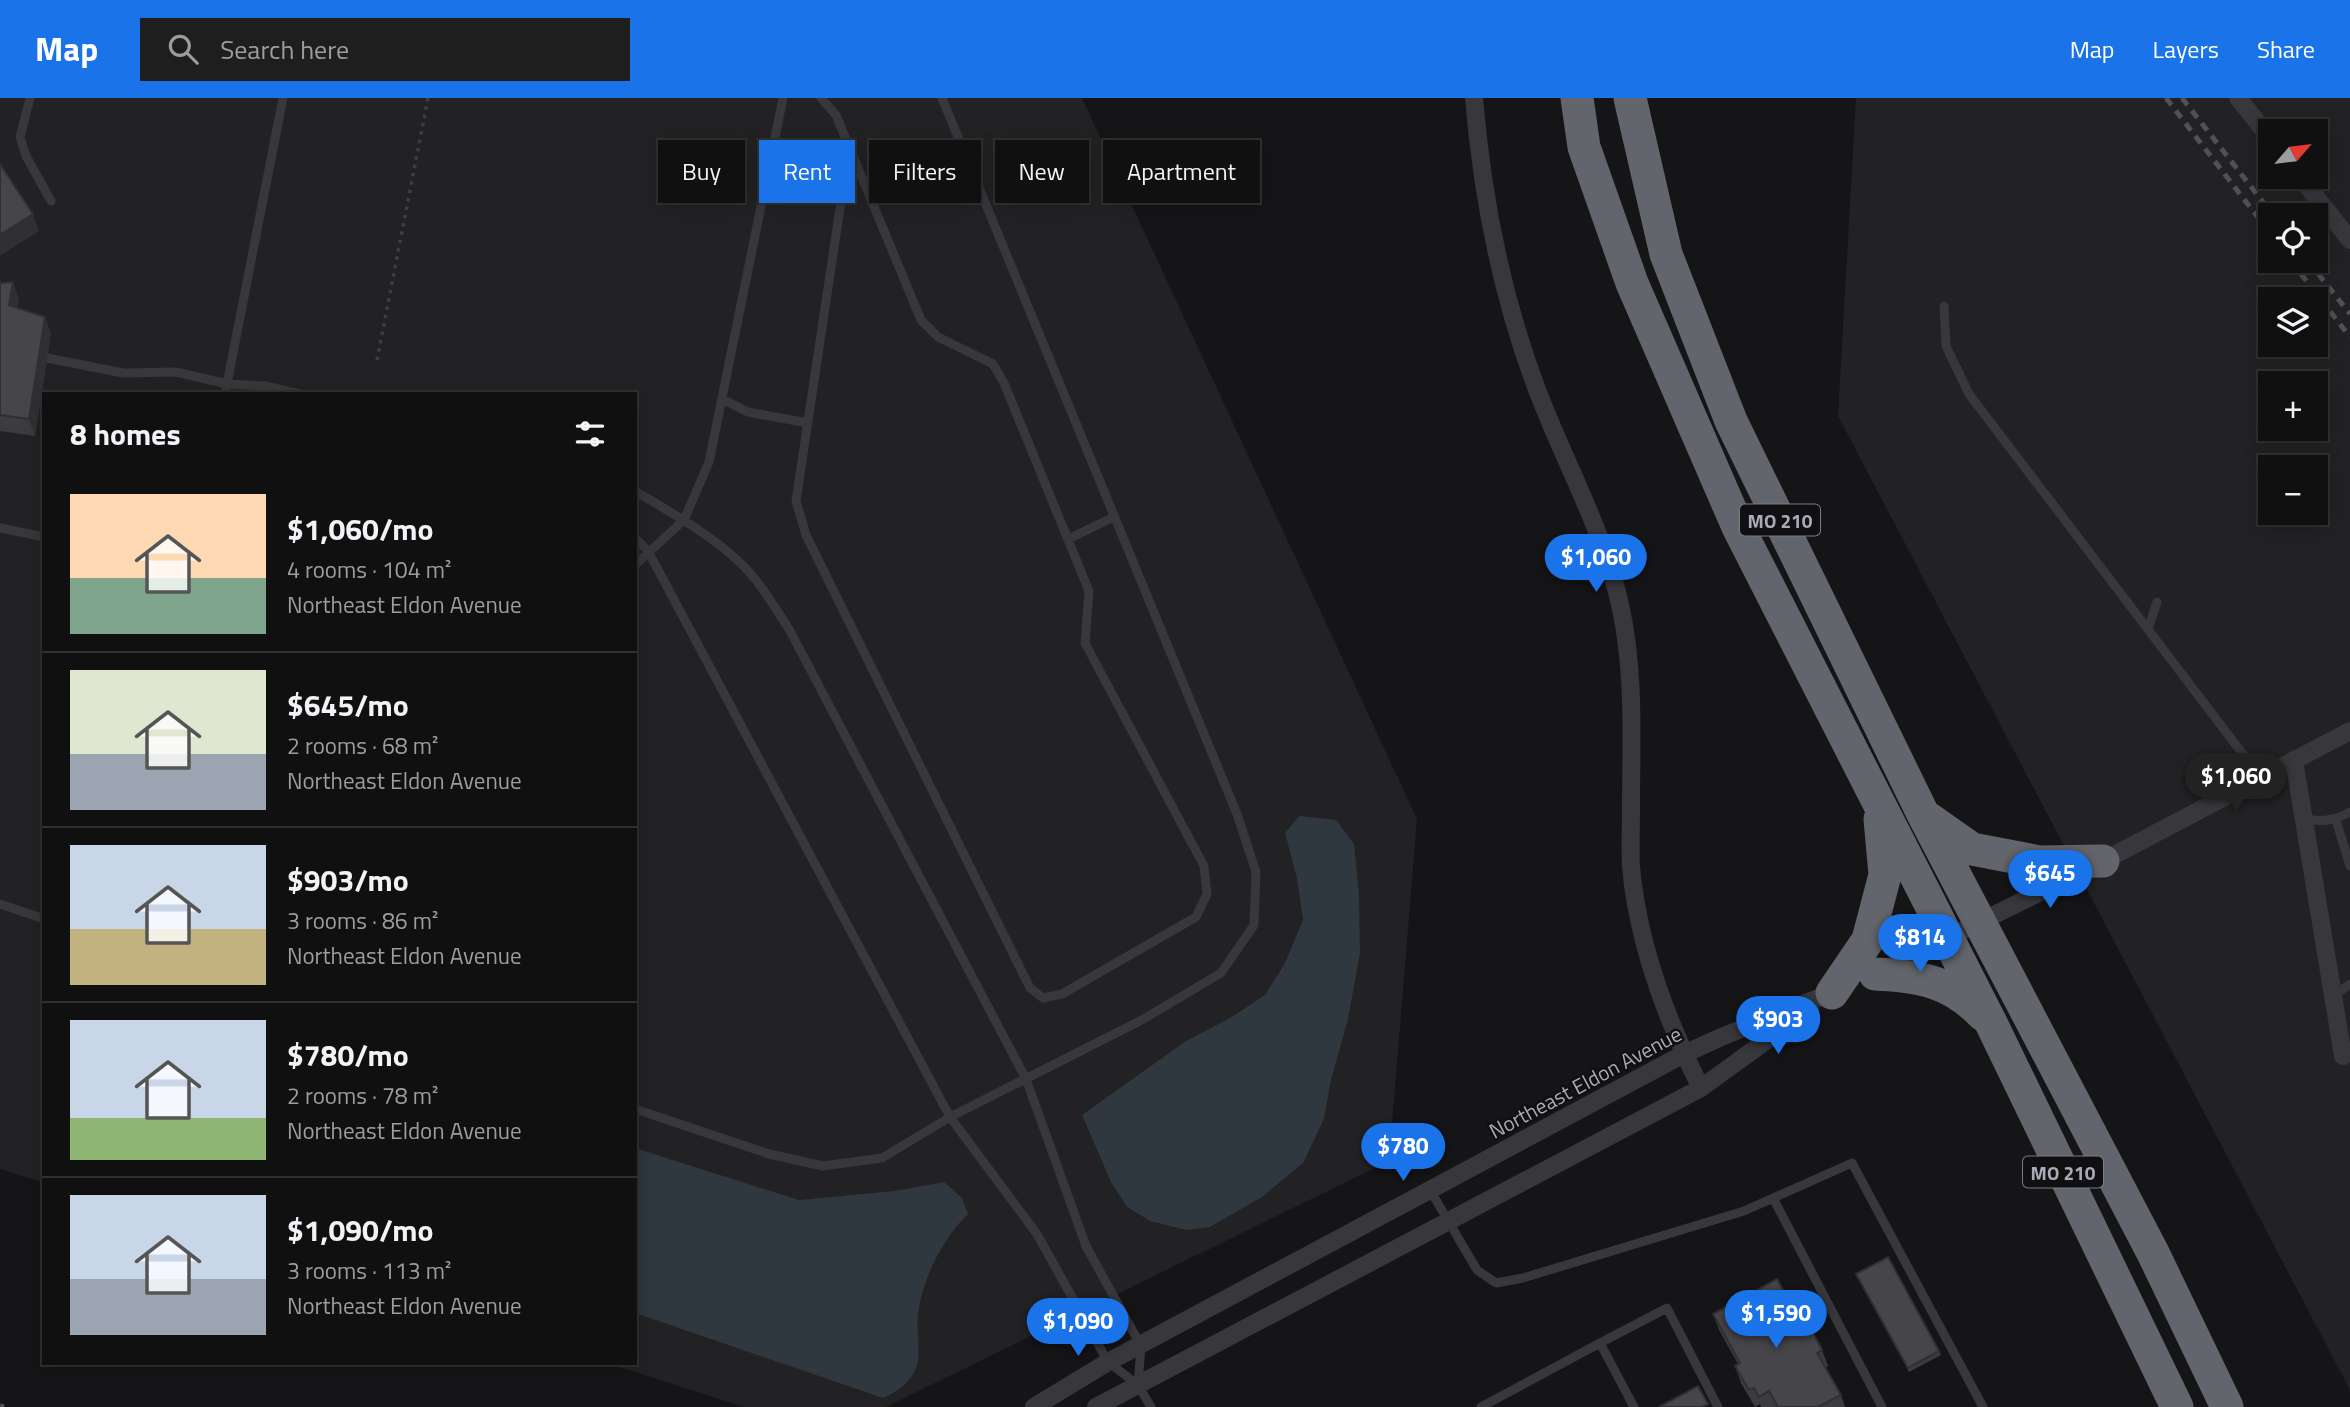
<!DOCTYPE html>
<meta charset="utf-8">
<style>
:root{--surface:#101011;--page:#1e1e1f;--text:#f1f3f6;--muted:#9c9d9f;--line:#303031;--accent:#1a73e8}
body{margin:0;font-family:"Titillium Web",sans-serif;background:var(--page);color:var(--text);height:100vh;display:flex;flex-direction:column;font-size:26px;white-space:nowrap}
*{box-sizing:border-box;margin:0}
p{font-size:23px;color:var(--muted)}
.icon{flex:none;width:38px;height:38px;fill:none;stroke:currentColor;stroke-width:2;stroke-linecap:round;stroke-linejoin:round}
.map{position:relative;flex:1;overflow:hidden}
.sheet{position:absolute;left:42px;top:294px;width:595px;height:973px;display:flex;flex-direction:column;background:var(--surface);border-radius:0px;box-shadow:0 4px 18px #0003,0 0 0 2px var(--line)}
.sheet>*{flex:none}
.top-card{position:absolute;left:658px;top:42px;width:665px;height:63px;display:flex;gap:14px}
.needle{width:46px;rotate:62deg}
.fabs{position:absolute;left:2258px;top:21px;display:grid;gap:14px}
.fabs a{display:grid;place-items:center;width:70px;height:70px;border-radius:0px;background:var(--surface);box-shadow:0 4px 18px #0003,0 0 0 2px var(--line);font-size:35px}
.price{position:absolute;translate:-50% -60px;padding:0 16px;border-radius:24px;background:var(--accent);color:#fff;font-size:23px;line-height:46px;filter:drop-shadow(0 2px 4px #0008)}
.price::after{content:'';position:absolute;left:50%;top:42px;width:21px;height:16px;margin-left:-10px;background:inherit;clip-path:polygon(0 0,100% 0,50% 100%)}
.price.current{background:#222;color:#fff}
ul{padding:0;list-style:none}
li{display:flex;align-items:center;gap:21px;height:175px;padding:0 28px}
li+li{border-top:2px solid var(--line)}
li span{display:grid;place-items:center;flex:none;width:196px;height:140px;border-radius:0px;color:#555}
li>.icon{margin-inline-start:auto}
span .icon{width:84px;height:84px;fill:#fffc;stroke-width:1}
li b{font-size:30px}
h2{display:flex;justify-content:space-between;align-items:center;height:84px;padding:0 28px;font-size:30px}
.chip{padding:0 24px;border-radius:0px;background:var(--surface);box-shadow:0 4px 18px #0003,0 0 0 2px var(--line);font-size:24px;line-height:63px}
.chip.current{background:var(--accent);color:#fff}
header{display:flex;align-items:center;gap:42px;box-sizing:border-box;height:98px;padding:0 35px;background:var(--accent);color:#fff}
header strong{font-size:33px}
nav{display:flex;gap:38px;margin-inline-start:auto;font-size:24px}
.search{width:490px;height:63px;background:var(--page);display:flex;align-items:center;gap:18px;box-sizing:border-box;padding:0 24px;border-radius:0px;color:var(--muted);font-size:26px}
.map>svg:first-child{display:block}
.built{fill:#222124;fill-rule:evenodd}
.water{fill:#2f373f}
.lines{fill:none;stroke-linecap:round;stroke-linejoin:round}
.path{stroke:#3d3e43;stroke-width:3.5;stroke-dasharray:3.5 5;stroke-linecap:butt}
.lane{stroke:#37373c;stroke-width:9}
.street{stroke:#37373c;stroke-width:18}
.highway{stroke:#63656c;stroke-width:33}
.rail{stroke:#505156;stroke-width:5;stroke-dasharray:9 7;stroke-linecap:butt}
.wall{fill:#3b3b40}
.shaded-wall{fill:#303034}
.building{fill:#45454a;stroke:#303034;stroke-width:2}
.labels{text-anchor:middle;dominant-baseline:central;stroke-width:5;stroke-linejoin:round;paint-order:stroke}
.shield{fill:#101012;stroke:#7a7c85;stroke-width:2}
.shield-label{font-size:19px;font-weight:bold;fill:#a8abb6}
.street-label{font-size:21px;fill:#a8abb6;stroke:#101012}
</style>
<header>
<strong>Map</strong>
<div class="search"><svg class="icon" aria-label="search" viewBox="0 0 24 24"><circle cx="10" cy="10" r="6"/><path d="M15 15l6 6"/></svg>Search here</div>
<nav><a>Map</a><a>Layers</a><a>Share</a></nav>
</header>
<div class="map">
<svg width="2350" height="1309" viewBox="0 0 2350 1309">
<rect width="100%" height="100%" fill="#151517"/>
<path class="built" d="M0 0H1082L1417 721 1389 1063 886 1309H744L607 1265H635V296H44V1085L0 1071Z
M1856 0H2350V1292L1838 318ZM2270 33H2315V79H2270ZM2270 117H2315V163H2270ZM2270 201H2315V247H2270ZM2270 285H2315V331H2270ZM2270 369H2315V415H2270Z"/>
<path class="water" d="M1299 718 1336 722 1354 746 1359 795 1360 855 1348 921 1331 982 1324 1021 1303 1065 1262 1099 1210 1129 1186 1132 1150 1123 1127 1109 1111 1084 1082 1017 1186 943 1230 920 1265 897 1284 867 1303 822 1297 780 1285 735Z
M635 1050 799 1102 895 1093 944 1084 962 1100 968 1116C943 1140 921 1183 918 1218 916 1233 921 1253 917 1267 912 1284 897 1294 883 1300L635 1215Z"/>
<g class="lines">
<path class="path" d="M377 262 428 0"/>
<path class="lane" d="M30 0 20 39 26 58 51 103
M821 0 836 17 921 222 938 239 993 266 1004 285 1089 493 1085 545 1204 768 1207 796 1196 819 1062 896 1043 900 1030 890 806 437 796 403 849 50
M1944 208 1946 248 1969 296 2261 680
M47 260 123 275 176 274 227 286 265 288 300 296
M225 296 283 0
M722 301 748 314 808 325
M635 393C670 414 706 434 736 461 758 480 773 507 789 531L1026 981 1086 1148 1141 1248 1138 1287
M0 430 44 439
M635 440 648 453 950 1019 1037 1136 1108 1264 1138 1287 1151 1309
M1068 441 1114 419
M635 467 684 422 709 364 783 0
M2148 531 2157 504
M2304 721C2323 724 2333 723 2350 714
M2336 722 2350 768
M0 806 44 821
M2333 898 2350 886
M635 1011 769 1056 823 1068 882 1060 950 1019 1140 923 1221 875 1254 827 1256 774 1237 716 942 0
M1430 1092 1477 1172 1496 1185 1523 1180 1744 1113 1852 1065 1983 1309
M1773 1100 1882 1309
M1600 1245 1667 1210 1718 1309
M1481 1309 1600 1245 1634 1309"/>
<path class="street" d="M1474 0C1482 97 1502 198 1536 289 1564 364 1604 432 1621 511 1635 577 1631 644 1631 711 1631 730 1630 750 1631 769 1638 846 1666 921 1701 990
M2238 0 2270 40
M2300 79 2350 142
M2294 662 2343 958
M1883 872 2103 763 2350 633
M1034 1309 1108 1264 1684 956 1719 940 1838 892
M1096 1309 1701 990 1810 911"/>
<path class="highway" d="M1577 0 1584 49 1632 185 1738 429 1992 927 2177 1309
M1630 0 1666 156 1731 323 1923 716 2153 1155 2227 1309
M1928 720 1972 751 2040 764 2103 763
M1875 876C1919 878 1951 883 1983 917
M1832 895 1868 842 1885 777 1880 721"/>
<path class="rail" d="M2166 0 2270 135
M2182 0 2273 117
M2291 163 2350 239
M2308 163 2350 216
M0 1308 4 1309"/>
</g>
<path class="wall" d="M0 183 19 201 17 210 51 235 35 338 0 333Z
M1856 1176 1939 1253 1941 1257 1909 1274Z
M1713 1216 1804 1230 1822 1252 1828 1268 1826 1270 1841 1297 1845 1309H1761L1760 1306 1755 1309 1741 1285 1735 1268 1738 1266 1719 1232Z"/>
<path class="shaded-wall" d="M33 116 39 133 0 158V137Z
M13 184 19 201 15 224 9 207Z
M45 219 51 235 35 338 29 321Z"/>
<path class="building" d="M0 66 33 116 0 137Z
M0 183 1 185 13 184 9 207 45 219 29 321 0 317Z
M1888 1159 1939 1253 1908 1270 1856 1176Z
M1777 1181 1804 1230 1809 1227 1822 1252 1817 1255 1841 1297 1818 1309H1778L1769 1293 1759 1299 1754 1290 1749 1292 1735 1268 1740 1265 1713 1216Z
M1698 1288 1708 1306 1702 1309H1659Z"/>
<g class="labels">
<g class="shield">
<rect x="1740" y="406.5" width="80" height="31" rx="5"/>
<rect x="2023" y="1058.5" width="80" height="31" rx="5"/>
</g>
<g class="shield-label">
<text x="1780" y="422">MO 210</text>
<text x="2063" y="1074">MO 210</text>
</g>
<g class="street-label">
<text transform="translate(1585 984) rotate(-28)">Northeast Eldon Avenue</text>
</g>
</g>
</svg>
<div class="fabs">
<a><svg class="needle" viewBox="-14 -14 28 28"><path d="M0-13l5 13h-10z" fill="#e53935"/><path d="M0 13l5-13h-10z" fill="#9c9d9f"/></svg></a>
<a><svg class="icon" aria-label="locate" viewBox="0 0 24 24"><circle cx="12" cy="12" r="6"/><path d="M12 2v4M12 18v4M2 12h4M18 12h4"/></svg></a>
<a><svg class="icon" aria-label="layers" viewBox="0 0 24 24"><path d="M12 4l9 5-9 5-9-5zM3 14l9 5 9-5"/></svg></a>
<a>+</a>
<a>−</a>
</div>
<b class="price" style="left:1596px;top:496px">$1,060</b>
<b class="price current" style="left:2236px;top:715px">$1,060</b>
<b class="price" style="left:2050px;top:812px">$645</b>
<b class="price" style="left:1920px;top:876px">$814</b>
<b class="price" style="left:1778px;top:958px">$903</b>
<b class="price" style="left:1403px;top:1085px">$780</b>
<b class="price" style="left:1776px;top:1252px">$1,590</b>
<b class="price" style="left:1078px;top:1260px">$1,090</b>
<div class="top-card">
<a class="chip">Buy</a>
<a class="chip current">Rent</a>
<a class="chip">Filters</a>
<a class="chip">New</a>
<a class="chip">Apartment</a>
</div>
<section class="sheet">
<h2>8 homes<svg class="icon" aria-label="filters" viewBox="0 0 24 24"><path d="M4 7h16M4 17h16"/><circle cx="9" cy="7" r="2"/><circle cx="15" cy="17" r="2"/></svg></h2>
<ul>
<li><span style="background:linear-gradient(#ffd9b3 60%,#7fa58c 0)"><svg class="icon" aria-label="home" viewBox="0 0 24 24"><path d="M3 11l9-7 9 7M6 9v11h12V9"/></svg></span><div><b>$1,060/mo</b><p>4 rooms · 104 m²</p><p>Northeast Eldon Avenue</p></div></li>
<li><span style="background:linear-gradient(#dfe7d0 60%,#9aa5b1 0)"><svg class="icon" aria-label="home" viewBox="0 0 24 24"><path d="M3 11l9-7 9 7M6 9v11h12V9"/></svg></span><div><b>$645/mo</b><p>2 rooms · 68 m²</p><p>Northeast Eldon Avenue</p></div></li>
<li><span style="background:linear-gradient(#c9d6e8 60%,#c2b280 0)"><svg class="icon" aria-label="home" viewBox="0 0 24 24"><path d="M3 11l9-7 9 7M6 9v11h12V9"/></svg></span><div><b>$903/mo</b><p>3 rooms · 86 m²</p><p>Northeast Eldon Avenue</p></div></li>
<li><span style="background:linear-gradient(#c9d6e8 70%,#8fb573 0)"><svg class="icon" aria-label="home" viewBox="0 0 24 24"><path d="M3 11l9-7 9 7M6 9v11h12V9"/></svg></span><div><b>$780/mo</b><p>2 rooms · 78 m²</p><p>Northeast Eldon Avenue</p></div></li>
<li><span style="background:linear-gradient(#c9d6e8 60%,#9aa5b1 0)"><svg class="icon" aria-label="home" viewBox="0 0 24 24"><path d="M3 11l9-7 9 7M6 9v11h12V9"/></svg></span><div><b>$1,090/mo</b><p>3 rooms · 113 m²</p><p>Northeast Eldon Avenue</p></div></li>
</ul>
</section>
</div>
